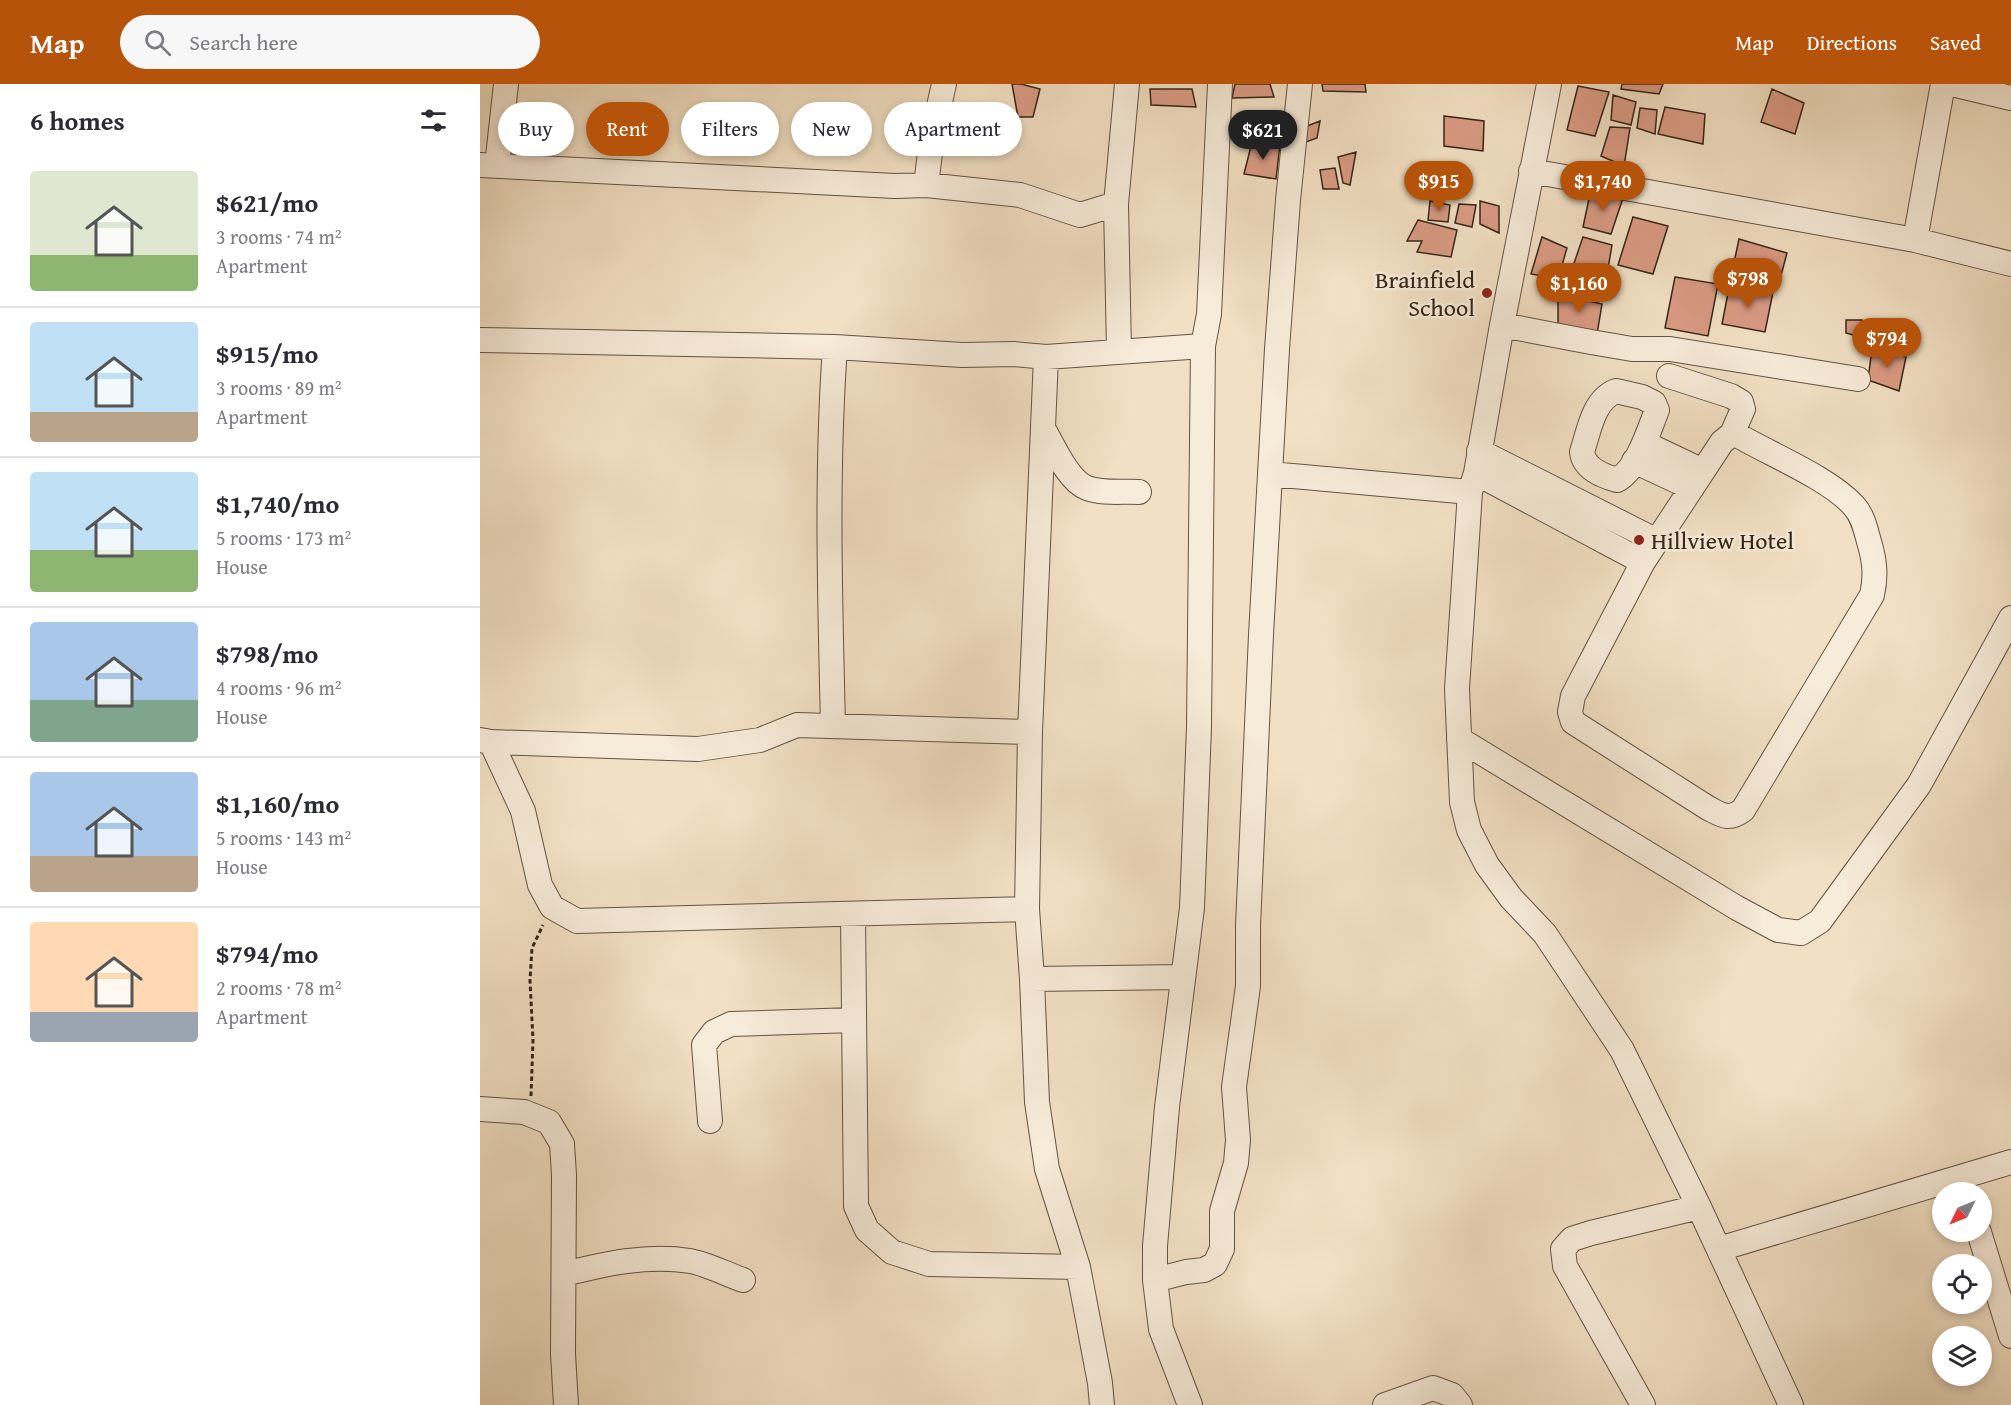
<!DOCTYPE html>
<meta charset="utf-8">
<style>
:root{--surface:#fff;--page:#f7f7f7;--text:#2b2b33;--muted:#7c7c81;--line:#e1e1e2;--accent:#b45309}
body{margin:0;font-family:"Gentium Book Plus",serif;background:var(--page);color:var(--text);height:100vh;display:flex;flex-direction:column;font-size:22px;white-space:nowrap}
*{box-sizing:border-box;margin:0}
p{font-size:20px;color:var(--muted)}
.icon{flex:none;width:33px;height:33px;fill:none;stroke:currentColor;stroke-width:2;stroke-linecap:round;stroke-linejoin:round}
.map{position:relative;flex:1;overflow:hidden}
.sheet{display:flex;flex-direction:column;background:var(--surface);width:480px}
.sheet>*{flex:none}
.top-card{position:absolute;left:18px;top:18px;width:570px;height:54px;display:flex;gap:12px}
.needle{width:39px;rotate:227deg}
.buttons{position:absolute;left:1452px;top:1098px;display:grid;gap:12px}
.buttons a{display:grid;place-items:center;width:60px;height:60px;border-radius:50%;background:var(--surface);box-shadow:0 3px 9px #0003;font-size:30px}
.price{position:absolute;translate:-50% -51px;padding:0 14px;border-radius:21px;background:var(--accent);color:#fff;font-size:20px;line-height:39px;filter:drop-shadow(0 2px 3px #0008)}
.price::after{content:'';position:absolute;left:50%;top:36px;width:18px;height:14px;margin-left:-9px;background:inherit;clip-path:polygon(0 0,100% 0,50% 100%)}
.price.active{background:#222;color:#fff}
ul{padding:0;list-style:none}
li{display:flex;align-items:center;gap:18px;height:150px;padding:0 30px}
li+li{border-top:2px solid var(--line)}
li span{display:grid;place-items:center;flex:none;width:168px;height:120px;border-radius:6px;color:#555}
li>.icon{margin-inline-start:auto}
span .icon{width:72px;height:72px;fill:#fffc;stroke-width:1}
li b{font-size:26px}
h2{display:flex;justify-content:space-between;align-items:center;height:72px;padding:0 30px;font-size:26px}
.tag{padding:0 21px;border-radius:27px;background:var(--surface);box-shadow:0 3px 9px #0003;font-size:21px;line-height:54px}
.tag.active{background:var(--accent);color:#fff}
header{display:flex;align-items:center;gap:36px;box-sizing:border-box;height:84px;padding:0 30px;background:var(--accent);color:#fff}
header strong{font-size:28px}
nav{display:flex;gap:33px;margin-inline-start:auto;font-size:21px}
.search{width:420px;height:54px;background:var(--page);display:flex;align-items:center;gap:15px;box-sizing:border-box;padding:0 21px;border-radius:33px;color:var(--muted);font-size:22px}
main{display:flex;flex:1;min-height:0}
.map>svg:first-child{display:block}
.building{fill:#da9b84;stroke:#342618;stroke-width:1.5}
.lines{fill:none;stroke-linecap:round;stroke-linejoin:round}
.minor-casing{stroke:#645443;stroke-width:26}
.path{stroke:#342618;stroke-width:3;stroke-dasharray:4.5 3;stroke-linecap:butt}
.minor{stroke:#f7ebd9;stroke-width:24}
.poi-dot{fill:#8f2418;stroke:#f7ebd9;stroke-width:2}
.labels{text-anchor:middle;dominant-baseline:central;stroke-width:5;stroke-linejoin:round;paint-order:stroke}
.poi-label{font-size:24px;fill:#342618;stroke:#f7ebd9;text-anchor:end}
</style>
<header>
<strong>Map</strong>
<div class="search"><svg class="icon" aria-label="search" viewBox="0 0 24 24"><circle cx="10" cy="10" r="6"/><path d="M15 15l6 6"/></svg>Search here</div>
<nav><a>Map</a><a>Directions</a><a>Saved</a></nav>
</header>
<main>
<section class="sheet">
<h2>6 homes<svg class="icon" aria-label="filters" viewBox="0 0 24 24"><path d="M4 7h16M4 17h16"/><circle cx="9" cy="7" r="2"/><circle cx="15" cy="17" r="2"/></svg></h2>
<ul>
<li><span style="background:linear-gradient(#dfe7d0 70%,#8fb573 0)"><svg class="icon" aria-label="home" viewBox="0 0 24 24"><path d="M3 11l9-7 9 7M6 9v11h12V9"/></svg></span><div><b>$621/mo</b><p>3 rooms · 74 m²</p><p>Apartment</p></div></li>
<li><span style="background:linear-gradient(#bfe0f5 75%,#b9a48a 0)"><svg class="icon" aria-label="home" viewBox="0 0 24 24"><path d="M3 11l9-7 9 7M6 9v11h12V9"/></svg></span><div><b>$915/mo</b><p>3 rooms · 89 m²</p><p>Apartment</p></div></li>
<li><span style="background:linear-gradient(#bfe0f5 65%,#8fb573 0)"><svg class="icon" aria-label="home" viewBox="0 0 24 24"><path d="M3 11l9-7 9 7M6 9v11h12V9"/></svg></span><div><b>$1,740/mo</b><p>5 rooms · 173 m²</p><p>House</p></div></li>
<li><span style="background:linear-gradient(#a9c7e8 65%,#7fa58c 0)"><svg class="icon" aria-label="home" viewBox="0 0 24 24"><path d="M3 11l9-7 9 7M6 9v11h12V9"/></svg></span><div><b>$798/mo</b><p>4 rooms · 96 m²</p><p>House</p></div></li>
<li><span style="background:linear-gradient(#a9c7e8 70%,#b9a48a 0)"><svg class="icon" aria-label="home" viewBox="0 0 24 24"><path d="M3 11l9-7 9 7M6 9v11h12V9"/></svg></span><div><b>$1,160/mo</b><p>5 rooms · 143 m²</p><p>House</p></div></li>
<li><span style="background:linear-gradient(#ffd9b3 75%,#9aa5b1 0)"><svg class="icon" aria-label="home" viewBox="0 0 24 24"><path d="M3 11l9-7 9 7M6 9v11h12V9"/></svg></span><div><b>$794/mo</b><p>2 rooms · 78 m²</p><p>Apartment</p></div></li>
</ul>
</section>
<div class="map">
<svg width="1531" height="1321" viewBox="0 0 1531 1321">
<rect width="100%" height="100%" fill="#f2e0c4"/>
<filter id="stains"><feTurbulence type="fractalNoise" baseFrequency=".00333" numOctaves="4"/><feColorMatrix values="0 0 0 0 .2 0 0 0 0 .09 0 0 0 0 .02 0 0 0 .5 -.17"/></filter>
<radialGradient id="worn" r=".72"><stop offset=".6" stop-color="#630" stop-opacity="0"/><stop offset="1" stop-color="#630" stop-opacity=".3"/></radialGradient>
<path class="building" d="M532 0H541L560 5 553 33H538Z
M755 0H790L794 13 752 14Z
M842 0H885L886 8 843 7Z
M1142 0H1183L1179 10 1141 5Z
M1098 2 1129 8 1115 52 1087 46Z
M670 5H712L716 23 671 21Z
M1292 5 1324 19 1315 50 1281 38Z
M1133 11 1156 18 1151 41 1131 36Z
M1185 23 1225 30 1223 60 1178 50Z
M1160 24 1177 26 1175 50 1157 44Z
M964 32 1004 37 1003 67 964 62Z
M840 37 837 54 826 58 827 42Z
M1130 43 1150 44 1144 82 1121 72Z
M800 60 796 95 764 90 771 62Z
M876 68 870 101 863 99 858 73Z
M855 84 859 105H843L840 86Z
M1110 110 1144 111 1131 150 1103 143Z
M950 117 970 121 968 138 948 136Z
M1000 117 1019 122V149L1000 140Z
M979 120 996 121 992 143 975 139Z
M1153 133 1188 142 1173 190 1138 181Z
M938 136 977 146 971 173 937 168 942 157H927Z
M1062 153 1087 164 1078 195 1051 190Z
M1103 153 1132 161 1125 202 1090 191Z
M1259 155 1307 169 1299 199 1251 193Z
M1195 193 1238 200 1228 252 1185 244Z
M1249 204 1293 208 1285 248 1242 240Z
M1078 210 1122 220 1117 250 1078 242Z
M1366 236H1382L1380 253 1366 249Z
M1392 265 1426 273 1419 307 1388 296Z"/>
<g class="lines">
<defs>
<path id="minor" d="M1069 0 1022 241 996 389 990 408 977 605 982 718 989 746 1007 781 1031 814 1065 850 1142 966 1219 1123 1311 1321
M1472 0 1531 14
M0 81 415 102 446 101 452 53 464 0
M17 82 26 0
M1051 87 1435 156 1531 180
M446 101 540 111 600 131 636 120 647 0
M636 120 639 267
M1435 156 1463 0
M1022 241 1111 258 1152 265H1190L1378 295
M0 256 355 263 482 271 534 270 566 273 723 262
M566 273 550 648 547 825 552 895 557 1018 567 1085 598 1183 620 1299 622 1321
M1189 292 1251 312 1261 318 1263 325 1252 350
M1136 307 1162 313 1174 319 1177 326C1169 346 1157 386 1137 396 1123 392 1104 385 1102 368 1109 347 1113 316 1136 307Z
M563 344C573 361 588 397 607 404 623 410 643 407 659 408
M1252 350 1259 352C1292 371 1350 395 1374 422 1384 433 1386 448 1390 461 1395 479 1396 493 1392 511L1263 726C1248 737 1242 731 1228 724L1093 638 1090 628 1093 612 1163 478 1242 358Z
M1164 359 1223 387
M999 367 1177 457
M1154 377 1212 404
M996 389 1163 478
M790 390 990 408
M353 641C350 515 346 389 355 263
M979 655 1257 824 1298 846 1321 849 1340 837 1439 701 1531 534
M0 656 11 658 218 665 280 656 317 641 550 648
M11 658 43 727 60 801 72 823 97 837 547 825
M373 830 376 1122 387 1146 412 1168 449 1180 598 1183
M552 895 703 893
M0 1025 44 1028 69 1038 82 1060 84 1091 83 1270 86 1321
M230 1037 224 961 234 948 251 940 374 936
M1499 1148 1531 1252
M1239 1165 1531 1078
M84 1190C125 1180 167 1170 210 1177 227 1180 246 1190 263 1196
M675 1196 706 1188 724 1186 735 1180 742 1165V1127L756 1079 758 1056 754 1003 768 902V842L781 551 797 265 808 116 820 0
M710 1321 681 1245 675 1196V1162L687 1023 712 824 719 643 723 262 729 230 740 0
M905 1321 953 1304 972 1311 980 1321
M1163 1321 1085 1182 1083 1165 1092 1155 1111 1149 1219 1123"/>
</defs>
<use href="#minor" class="minor-casing"/>
<path class="path" d="M51 1012 53 956 50 896 52 864 63 841"/>
<use href="#minor" class="minor"/>
</g>
<g class="poi-dot">
<circle cx="1007" cy="209" r="6"/>
<circle cx="1159" cy="456" r="6"/>
</g>
<g class="labels">
<g class="poi-label">
<text x="995" y="195">Brainfield<tspan x="995" dy="28">School</tspan></text>
<text x="1171" y="456" text-anchor="start">Hillview Hotel</text>
</g>
</g>
<rect width="100%" height="100%" filter="url(#stains)"/>
<rect width="100%" height="100%" fill="url(#worn)"/>
</svg>
<div class="buttons">
<a><svg class="needle" viewBox="-14 -14 28 28"><path d="M0-13l5 13h-10z" fill="#e53935"/><path d="M0 13l5-13h-10z" fill="#7c7c81"/></svg></a>
<a><svg class="icon" aria-label="locate" viewBox="0 0 24 24"><circle cx="12" cy="12" r="6"/><path d="M12 2v4M12 18v4M2 12h4M18 12h4"/></svg></a>
<a><svg class="icon" aria-label="layers" viewBox="0 0 24 24"><path d="M12 4l9 5-9 5-9-5zM3 14l9 5 9-5"/></svg></a>
</div>
<b class="price active" style="left:783px;top:77px">$621</b>
<b class="price" style="left:959px;top:128px">$915</b>
<b class="price" style="left:1123px;top:128px">$1,740</b>
<b class="price" style="left:1268px;top:225px">$798</b>
<b class="price" style="left:1099px;top:230px">$1,160</b>
<b class="price" style="left:1407px;top:285px">$794</b>
<div class="top-card">
<a class="tag">Buy</a>
<a class="tag active">Rent</a>
<a class="tag">Filters</a>
<a class="tag">New</a>
<a class="tag">Apartment</a>
</div>
</div>
</main>
